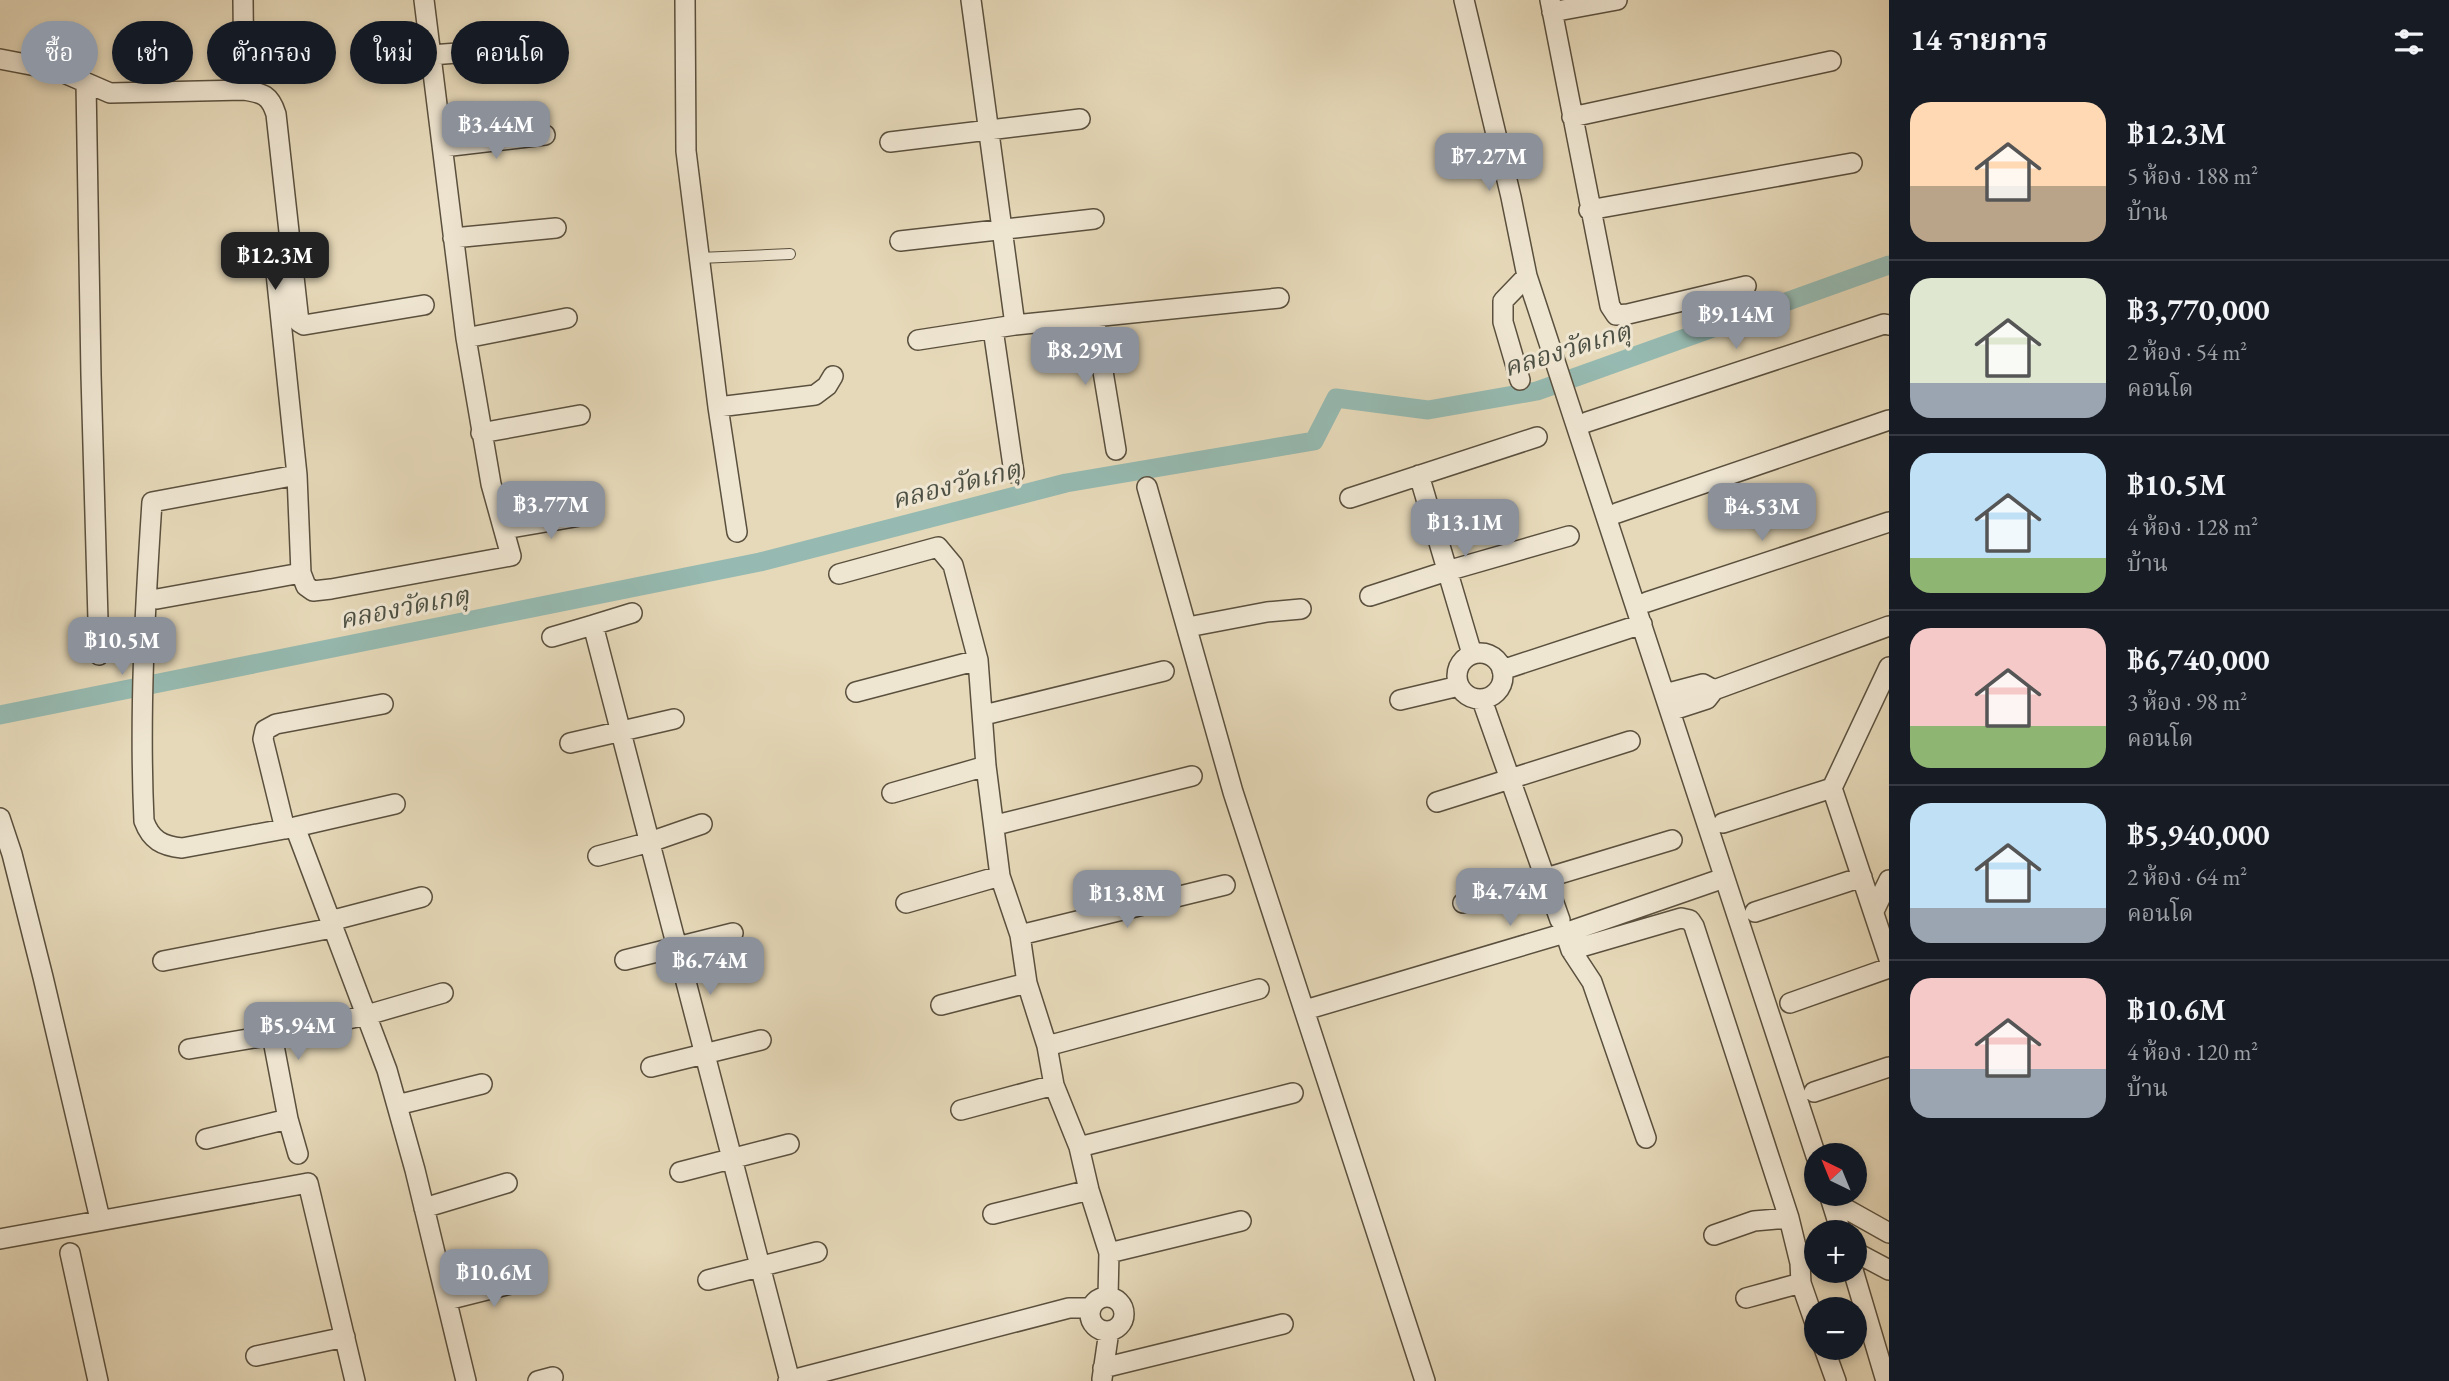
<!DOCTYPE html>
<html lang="th">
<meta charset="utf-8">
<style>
:root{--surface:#171b24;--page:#20242c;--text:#f1f3f6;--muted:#9ea1a6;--line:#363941;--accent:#8c9099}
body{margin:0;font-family:"EB Garamond","Noto Serif Thai",serif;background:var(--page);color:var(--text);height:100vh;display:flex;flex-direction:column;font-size:26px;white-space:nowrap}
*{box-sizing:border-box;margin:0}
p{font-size:23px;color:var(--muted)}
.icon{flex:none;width:38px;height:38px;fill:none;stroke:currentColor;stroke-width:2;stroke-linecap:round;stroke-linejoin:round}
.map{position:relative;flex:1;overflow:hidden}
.details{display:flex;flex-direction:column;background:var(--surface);width:560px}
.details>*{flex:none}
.top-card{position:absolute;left:21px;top:21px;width:665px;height:63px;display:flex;gap:14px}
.needle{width:46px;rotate:317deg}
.controls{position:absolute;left:1804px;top:1143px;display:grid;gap:14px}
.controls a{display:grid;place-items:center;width:63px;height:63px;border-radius:50%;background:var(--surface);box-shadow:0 4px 10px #0003;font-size:35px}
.price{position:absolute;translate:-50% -60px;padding:0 16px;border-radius:14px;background:var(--accent);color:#fff;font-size:23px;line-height:46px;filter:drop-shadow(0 2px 4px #0008)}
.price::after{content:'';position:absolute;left:50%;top:42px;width:21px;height:16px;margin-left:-10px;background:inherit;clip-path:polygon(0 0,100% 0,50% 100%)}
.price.on{background:#222;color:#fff}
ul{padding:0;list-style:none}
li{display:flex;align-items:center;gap:21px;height:175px;padding:0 21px}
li+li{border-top:2px solid var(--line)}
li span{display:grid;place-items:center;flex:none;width:196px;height:140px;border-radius:21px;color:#555}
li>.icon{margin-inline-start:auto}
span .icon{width:84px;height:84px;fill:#fffc;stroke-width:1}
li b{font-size:30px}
h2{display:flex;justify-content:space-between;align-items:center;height:84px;padding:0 21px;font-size:30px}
.pill{padding:0 24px;border-radius:32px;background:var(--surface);box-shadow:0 4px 10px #0003;font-size:24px;line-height:63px}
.pill.on{background:var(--accent);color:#fff}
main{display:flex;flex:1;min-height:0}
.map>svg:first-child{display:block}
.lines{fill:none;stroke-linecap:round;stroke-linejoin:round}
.canal{stroke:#96bab1;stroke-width:19}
.lane-casing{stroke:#5a503e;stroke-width:12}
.street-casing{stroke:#5a503e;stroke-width:22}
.lane{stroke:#efe6d2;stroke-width:10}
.street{stroke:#efe6d2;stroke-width:19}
.labels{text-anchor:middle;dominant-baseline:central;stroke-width:6;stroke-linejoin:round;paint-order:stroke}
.water-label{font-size:26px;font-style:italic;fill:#4c5044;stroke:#efe6d2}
</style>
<main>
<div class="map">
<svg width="1889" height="1381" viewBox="0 0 1889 1381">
<rect width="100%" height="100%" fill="#e6d9b9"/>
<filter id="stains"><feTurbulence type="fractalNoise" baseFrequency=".00286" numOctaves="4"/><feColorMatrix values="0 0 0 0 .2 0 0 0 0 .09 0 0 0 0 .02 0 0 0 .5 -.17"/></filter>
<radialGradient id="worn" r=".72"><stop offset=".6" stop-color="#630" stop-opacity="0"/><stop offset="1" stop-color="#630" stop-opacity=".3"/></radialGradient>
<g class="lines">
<path class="canal" d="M0 715 760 562 1066 483 1314 441 1336 398 1428 410 1537 391 1889 265"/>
<defs>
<path id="lane" d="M699 258 790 254"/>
<path id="street" d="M243 0 244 90
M685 0 686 151 718 407 737 532
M971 0 1015 325
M1464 0 1511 197 1527 276 1816 1156
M1550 0 1610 306 1616 315 1628 314 1746 286
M1552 12 1617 0
M431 55 536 47
M0 59 57 70 110 93 244 90C263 93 270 95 276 114L299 322 304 325 424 305
M86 83 91 375 99 655
M1572 117 1831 61
M890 142 1080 119
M443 147 545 135
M1589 210 1852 163
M453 238 556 228
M900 241 1094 219
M273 244 297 475 301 573 306 586 313 591 331 589 511 556 491 484 466 338 424 0
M1094 317 1116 450
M993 329 1014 473
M466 338 567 318
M918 340 1015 325 1279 298
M1520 380 1503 322V301L1527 276
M718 407 815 395 827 386 833 376
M1587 422 1884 324 1889 325
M481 433 580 415
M297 475 152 502C145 608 139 714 144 821 151 840 162 846 182 848L295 827 387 1070 415 1170 466 1381
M1419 475 1472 654
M1147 487 1233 792 1425 1381
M1350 498 1537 437
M1617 513 1889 420
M504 529 592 514
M839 574 938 547 953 565 978 660 986 766 1000 876 1020 935 1027 983 1047 1046 1259 989
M1370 596 1447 571 1569 536
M157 599 301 573
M1647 602 1889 522
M632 613 593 625 790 1381
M1188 627 1267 612 1301 609
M552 637 593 625
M1457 676a23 23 0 1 1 46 0a23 23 0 1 1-46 0Z
M1502 670 1642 624
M856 692 978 660
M1665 694 1703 684 1714 690
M1400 700 1459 686
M1482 700 1560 920
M1670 711 1707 699 1714 690 1889 626
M984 715 1164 671
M570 743 674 719
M1832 788 1889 959
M892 793 986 766
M1437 802 1630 741
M0 818 12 854 43 977 100 1219
M1723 823 1832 788 1889 667
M996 825 1192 776
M295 827 395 804
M285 829 263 739 265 730 276 724 383 704
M598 856 650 842 702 824
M906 903 1000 876
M1463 903 1672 840
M1874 911 1889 880
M1755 912 1862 877
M330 921 422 897
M1020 935 1225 885
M1568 941 1571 950 1592 982 1646 1138
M1571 950 1681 918 1690 920 1694 926 1789 1218 1800 1263 1801 1283 1816 1326
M625 960 733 933
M163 961 332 928
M1790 1003 1889 968
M941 1005 1027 983
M1305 1010 1565 933 1724 878
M1047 1046 1054 1085 1079 1147 1089 1190 1109 1253 1108 1297
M189 1049 272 1035
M651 1067 761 1040
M1814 1092 1889 1067
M397 1105 482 1084
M961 1110 1054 1085
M206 1139 288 1119
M1079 1147 1293 1093
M298 1154 288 1119 272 1035 367 1015 443 993
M680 1172 789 1144
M1829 1194 1841 1232
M1832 1201 1889 1233
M424 1208 507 1183
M993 1214 1089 1190
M1714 1235 1754 1221 1789 1218
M0 1239 308 1183 355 1381
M1855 1252 1889 1270
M70 1253 98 1381
M1109 1253 1241 1221
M1853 1270 1886 1381
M708 1280 817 1252
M1090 1314a17 17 0 1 1 34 0a17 17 0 1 1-34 0Z
M1746 1298 1801 1283
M447 1300 531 1279
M1824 1348 1836 1381
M256 1356 345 1337
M1103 1368 1283 1324
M1102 1379 1109 1331
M538 1381 553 1377
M788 1381 1069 1308H1091"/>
</defs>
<use href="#lane" class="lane-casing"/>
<use href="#street" class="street-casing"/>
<use href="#lane" class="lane"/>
<use href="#street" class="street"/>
</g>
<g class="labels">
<g class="water-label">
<text transform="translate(1567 349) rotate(-17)">คลองวัดเกตุ</text>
<text transform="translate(956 484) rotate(-14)">คลองวัดเกตุ</text>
<text transform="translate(404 607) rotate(-11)">คลองวัดเกตุ</text>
</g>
</g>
<rect width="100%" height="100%" filter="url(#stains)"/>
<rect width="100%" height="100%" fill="url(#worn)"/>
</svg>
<div class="controls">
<a><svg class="needle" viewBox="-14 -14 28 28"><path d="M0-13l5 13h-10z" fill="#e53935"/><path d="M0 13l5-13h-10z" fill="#9ea1a6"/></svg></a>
<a>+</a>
<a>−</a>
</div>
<b class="price" style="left:496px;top:161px">฿3.44M</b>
<b class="price" style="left:1489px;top:193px">฿7.27M</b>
<b class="price on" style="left:275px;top:292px">฿12.3M</b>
<b class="price" style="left:1736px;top:351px">฿9.14M</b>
<b class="price" style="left:1085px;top:387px">฿8.29M</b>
<b class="price" style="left:551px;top:541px">฿3.77M</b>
<b class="price" style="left:1762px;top:543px">฿4.53M</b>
<b class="price" style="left:1465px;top:559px">฿13.1M</b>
<b class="price" style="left:122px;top:677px">฿10.5M</b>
<b class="price" style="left:1510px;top:928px">฿4.74M</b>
<b class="price" style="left:1127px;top:930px">฿13.8M</b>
<b class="price" style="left:710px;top:997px">฿6.74M</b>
<b class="price" style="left:298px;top:1062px">฿5.94M</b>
<b class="price" style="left:494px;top:1309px">฿10.6M</b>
<div class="top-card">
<a class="pill on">ซื้อ</a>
<a class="pill">เช่า</a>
<a class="pill">ตัวกรอง</a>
<a class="pill">ใหม่</a>
<a class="pill">คอนโด</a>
</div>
</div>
<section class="details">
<h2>14 รายการ<svg class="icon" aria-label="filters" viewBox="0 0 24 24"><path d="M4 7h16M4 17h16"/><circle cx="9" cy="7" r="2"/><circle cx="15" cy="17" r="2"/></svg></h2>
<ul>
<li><span style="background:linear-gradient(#ffd9b3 60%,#b9a48a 0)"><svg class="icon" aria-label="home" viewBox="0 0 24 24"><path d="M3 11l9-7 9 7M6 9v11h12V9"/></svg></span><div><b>฿12.3M</b><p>5 ห้อง · 188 m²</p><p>บ้าน</p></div></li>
<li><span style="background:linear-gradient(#dfe7d0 75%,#9aa5b1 0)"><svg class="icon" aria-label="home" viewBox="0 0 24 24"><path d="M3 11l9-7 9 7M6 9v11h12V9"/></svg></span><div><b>฿3,770,000</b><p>2 ห้อง · 54 m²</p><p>คอนโด</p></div></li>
<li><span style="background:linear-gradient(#bfe0f5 75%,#8fb573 0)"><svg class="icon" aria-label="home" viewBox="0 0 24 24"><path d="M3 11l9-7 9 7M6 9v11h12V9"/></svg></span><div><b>฿10.5M</b><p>4 ห้อง · 128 m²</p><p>บ้าน</p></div></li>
<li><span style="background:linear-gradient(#f6c9c9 70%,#8fb573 0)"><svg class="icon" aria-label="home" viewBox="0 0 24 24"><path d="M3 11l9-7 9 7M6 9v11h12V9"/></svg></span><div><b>฿6,740,000</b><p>3 ห้อง · 98 m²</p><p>คอนโด</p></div></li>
<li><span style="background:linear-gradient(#bfe0f5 75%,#9aa5b1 0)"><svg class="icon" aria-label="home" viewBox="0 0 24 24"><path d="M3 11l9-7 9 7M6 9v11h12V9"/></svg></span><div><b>฿5,940,000</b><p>2 ห้อง · 64 m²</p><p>คอนโด</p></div></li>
<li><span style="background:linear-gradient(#f6c9c9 65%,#9aa5b1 0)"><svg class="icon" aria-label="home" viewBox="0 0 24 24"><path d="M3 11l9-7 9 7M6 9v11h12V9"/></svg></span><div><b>฿10.6M</b><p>4 ห้อง · 120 m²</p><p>บ้าน</p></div></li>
</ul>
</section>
</main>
